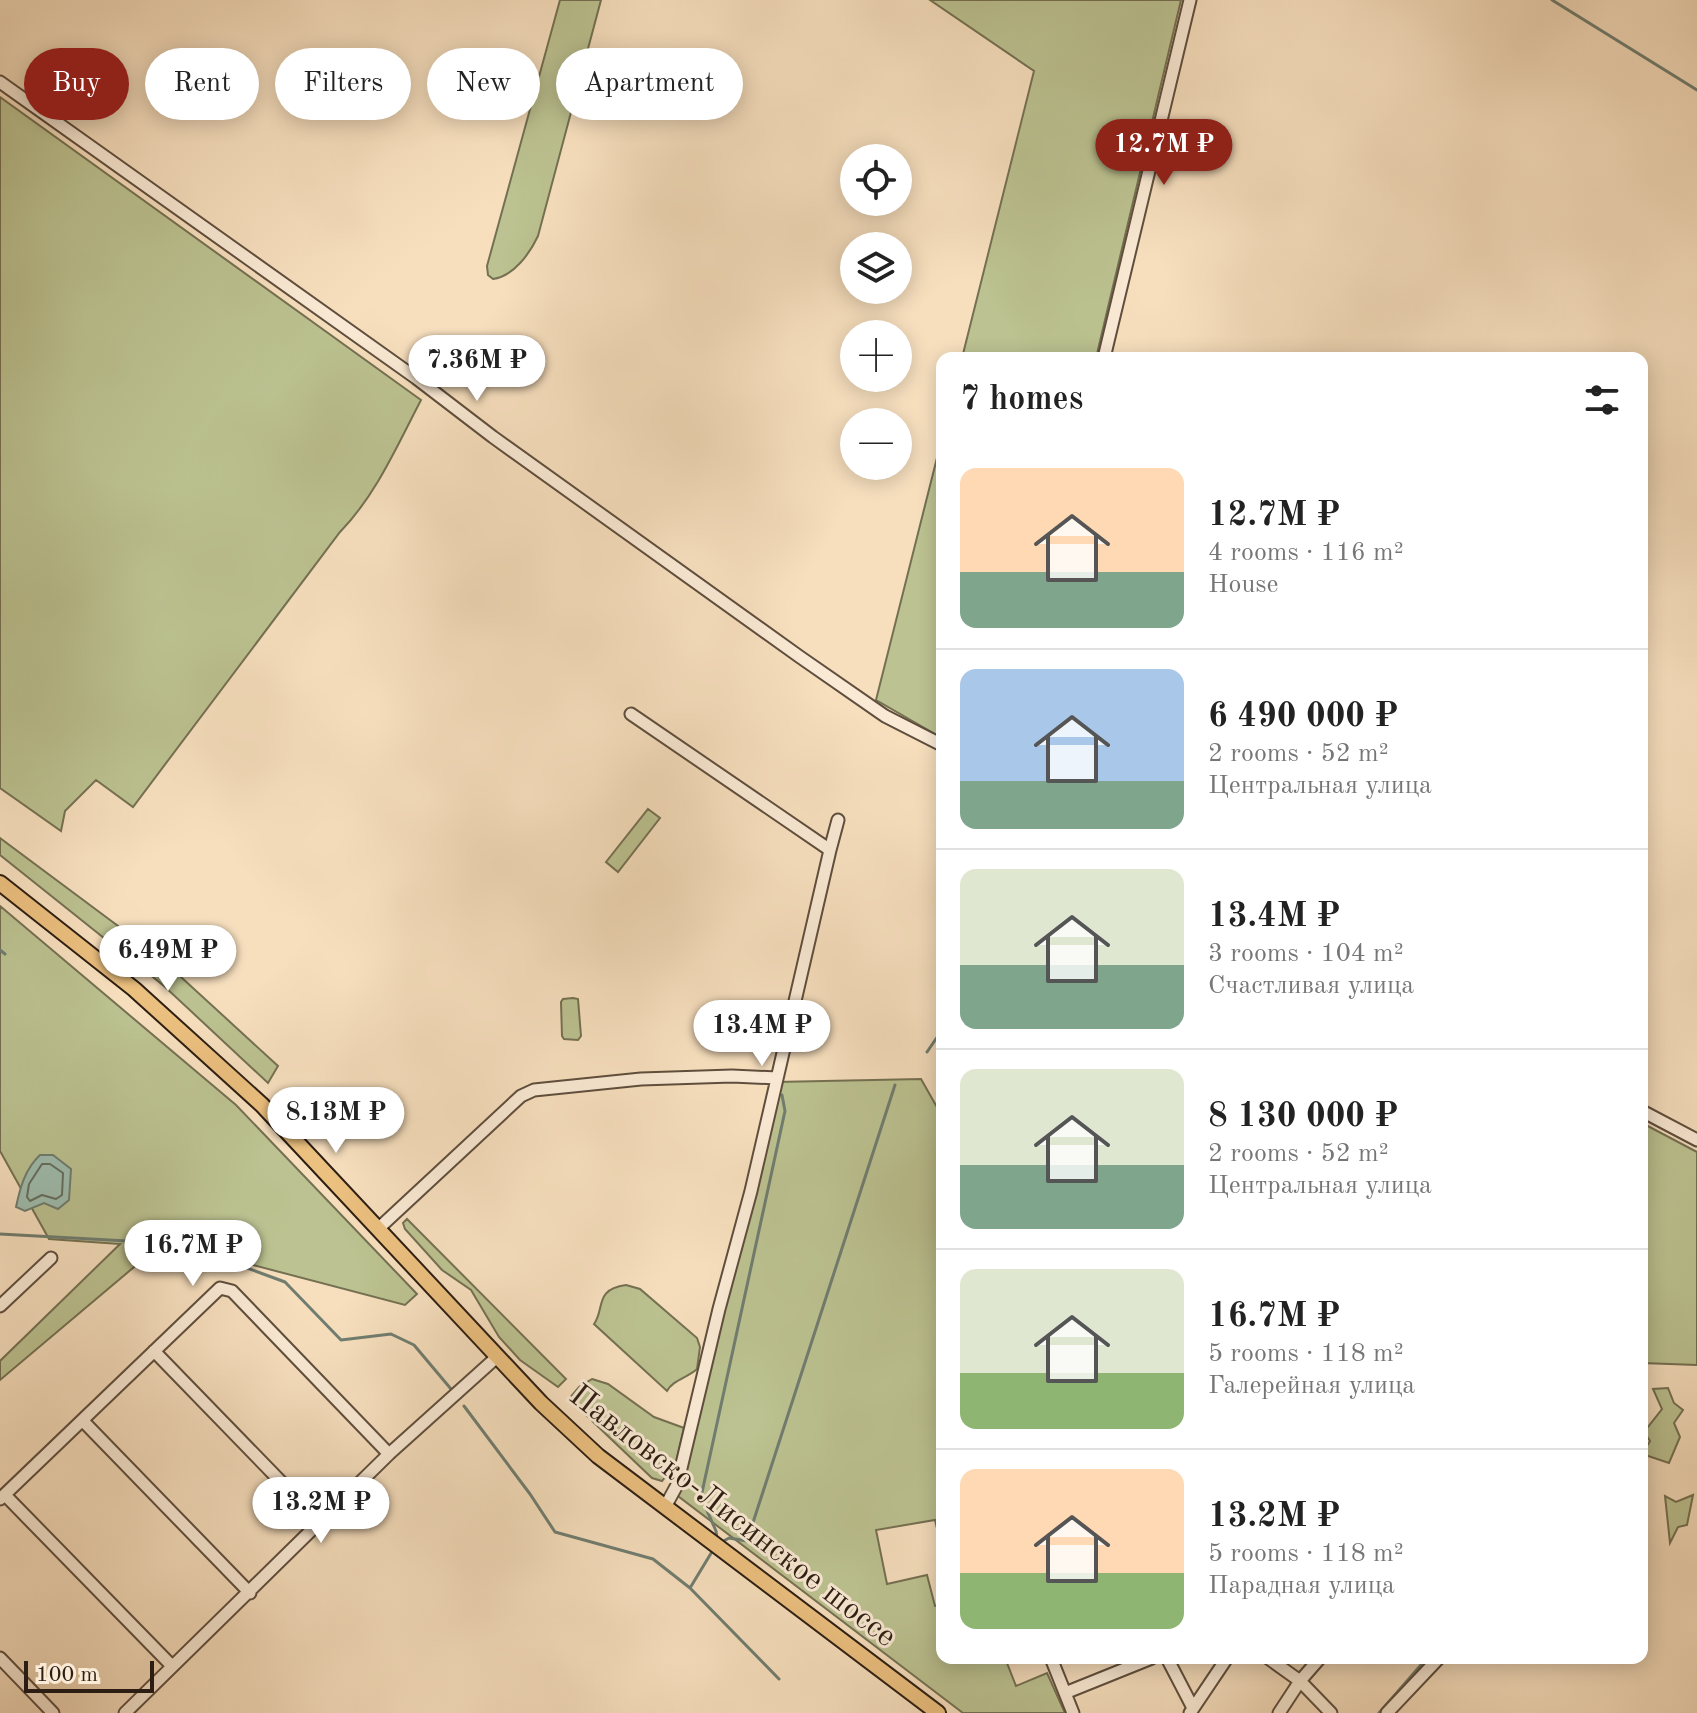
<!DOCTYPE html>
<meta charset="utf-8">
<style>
:root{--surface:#fff;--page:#f2f2f2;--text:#222;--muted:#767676;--line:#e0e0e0;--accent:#8f2418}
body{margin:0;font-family:"Old Standard TT",serif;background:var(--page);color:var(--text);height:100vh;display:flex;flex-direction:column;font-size:30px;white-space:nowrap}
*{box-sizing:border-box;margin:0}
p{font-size:26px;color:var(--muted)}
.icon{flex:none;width:44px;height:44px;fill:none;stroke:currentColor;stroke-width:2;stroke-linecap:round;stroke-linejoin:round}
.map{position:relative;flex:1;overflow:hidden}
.side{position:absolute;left:936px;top:352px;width:712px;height:1312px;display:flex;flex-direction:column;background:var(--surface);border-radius:16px;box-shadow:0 4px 20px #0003}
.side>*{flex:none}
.hud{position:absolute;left:24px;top:48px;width:760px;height:72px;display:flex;gap:16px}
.tools{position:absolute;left:840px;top:144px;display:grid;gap:16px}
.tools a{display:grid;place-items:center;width:72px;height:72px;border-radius:50%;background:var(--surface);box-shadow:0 4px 20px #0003;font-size:40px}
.scale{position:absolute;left:24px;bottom:20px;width:130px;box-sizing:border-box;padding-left:8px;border:4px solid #2c1e12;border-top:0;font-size:22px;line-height:28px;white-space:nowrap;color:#2c1e12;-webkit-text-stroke:6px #faead5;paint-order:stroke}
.price{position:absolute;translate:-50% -68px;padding:0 18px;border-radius:28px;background:#fff;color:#222;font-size:26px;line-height:52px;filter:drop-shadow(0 2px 4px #0008)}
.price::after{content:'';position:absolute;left:50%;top:48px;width:24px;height:18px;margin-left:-12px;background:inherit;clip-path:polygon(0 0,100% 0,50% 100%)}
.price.selected{background:var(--accent);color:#fff}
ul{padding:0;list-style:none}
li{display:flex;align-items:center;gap:24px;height:200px;padding:0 24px}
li+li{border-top:2px solid var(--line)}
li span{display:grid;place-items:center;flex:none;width:224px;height:160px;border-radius:16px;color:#555}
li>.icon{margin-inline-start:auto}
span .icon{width:96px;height:96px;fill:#fffc;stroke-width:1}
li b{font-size:34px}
h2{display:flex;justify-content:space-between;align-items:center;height:96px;padding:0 24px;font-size:34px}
.pill{padding:0 28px;border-radius:36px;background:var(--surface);box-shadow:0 4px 20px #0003;font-size:28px;line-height:72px}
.pill.selected{background:var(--accent);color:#fff}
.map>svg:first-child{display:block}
.green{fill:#bcc291;stroke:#747052;stroke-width:2}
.water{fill:#9ebdae;stroke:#707d70;stroke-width:2}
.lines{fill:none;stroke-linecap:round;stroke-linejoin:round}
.shore{stroke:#656e60;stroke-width:2}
.stream{stroke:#707d70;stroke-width:3}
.minor-casing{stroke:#5f4e3d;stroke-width:15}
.major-casing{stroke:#2c1e12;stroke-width:18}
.minor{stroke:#faead5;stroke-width:11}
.major{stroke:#ecc07f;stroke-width:14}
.labels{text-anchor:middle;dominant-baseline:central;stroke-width:6;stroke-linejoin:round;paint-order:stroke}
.street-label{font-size:32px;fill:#2c1e12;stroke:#faead5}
</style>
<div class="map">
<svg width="1697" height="1713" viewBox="0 0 1697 1713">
<rect width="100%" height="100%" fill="#f7dfbe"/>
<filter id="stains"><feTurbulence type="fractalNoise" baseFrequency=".0025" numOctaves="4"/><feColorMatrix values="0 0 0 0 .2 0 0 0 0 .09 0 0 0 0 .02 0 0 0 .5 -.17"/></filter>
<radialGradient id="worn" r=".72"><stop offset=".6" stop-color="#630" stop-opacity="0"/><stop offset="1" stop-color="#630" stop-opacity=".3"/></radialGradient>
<path class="green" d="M560 0H601L538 236C530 253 514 276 493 279L488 275 487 266Z
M930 0H1181L1096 358H962L1034 71Z
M0 97 421 400C397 446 376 495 340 532L133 807 96 780 65 811 61 831 0 788Z
M942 438V738L876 700Z
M648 809 660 818 618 872 606 862Z
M0 838 157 955 278 1066 268 1083 164 986 0 855Z
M0 906 236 1105 417 1294 405 1305 234 1260 159 1246 0 1380V1361L120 1244 49 1239 0 1151Z
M573 998 578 999 581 1036 578 1040 564 1039 562 1036 561 1002 563 999Z
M921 1079 942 1116V1550L935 1520 876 1530 887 1584 927 1575 935 1606 942 1605V1658H1005L1016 1686 1047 1673 1065 1713H963L674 1493 776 1082Z
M1644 1124 1697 1152V1365L1642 1363Z
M407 1219 566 1379 558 1387 520 1360 499 1337 471 1290 442 1270 405 1229 403 1223Z
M626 1285 640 1289 697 1338 700 1347 697 1369C687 1378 673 1380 667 1391L594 1324C605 1309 594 1289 626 1285Z
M592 1379 608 1384 654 1417 684 1428 676 1463 662 1481 652 1478 569 1399 579 1387Z
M1668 1388 1674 1403 1683 1410 1674 1423 1680 1437 1669 1463 1642 1454 1650 1441 1644 1432 1662 1409 1653 1389Z
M1693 1495 1687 1525 1678 1527 1670 1543 1665 1496 1676 1502Z"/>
<path class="water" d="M40 1155H53L71 1169 69 1200 58 1209 44 1203 25 1211 16 1207C20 1188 25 1169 40 1155Z"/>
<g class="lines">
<path class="shore" d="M42 1164H50L63 1173 62 1195 56 1199 42 1195 30 1201 27 1197 29 1184Z"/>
<path class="stream" d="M1552 0 1697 90
M0 950 5 954
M927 1052 942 1030
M0 1234 164 1243 212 1255 285 1282 341 1340 391 1334 414 1345 451 1389
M464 1406 530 1494 555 1532 653 1559 690 1588 779 1679
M717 1539 716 1531 701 1497 785 1111 782 1095
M720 1543 729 1538 747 1541 895 1085
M690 1588 713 1550
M1379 1713 1427 1658"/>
<defs>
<path id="minor" d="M0 82 416 378 493 437 800 657 885 716 942 745
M1104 358 1190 0
M631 714 830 850 751 1191 719 1309 677 1485 665 1507
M830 850 838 820
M1642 1111 1697 1140
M379 1228 521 1096 534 1090 641 1079 732 1076 777 1078
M0 1306 51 1258
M154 1351 320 1522
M83 1421 250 1593
M5 1495 172 1666
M0 1499 220 1288 232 1291 389 1454
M0 1658 53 1713
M1051 1658 1073 1713
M1167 1658 1193 1708
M1268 1658 1300 1681 1331 1713
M1065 1693 1152 1658
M125 1713 389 1454 498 1356
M1190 1713 1227 1658
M1279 1713 1300 1681 1320 1658
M1387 1713 1439 1658"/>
<path id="major" d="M0 883 134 989 262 1105 541 1403 598 1456 938 1713"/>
</defs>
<use href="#minor" class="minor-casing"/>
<use href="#major" class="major-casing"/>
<use href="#minor" class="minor"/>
<use href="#major" class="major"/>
</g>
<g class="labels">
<g class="street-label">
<text transform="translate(732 1517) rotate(38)">Павловско-Лисинское шоссе</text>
</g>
</g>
<rect width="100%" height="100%" filter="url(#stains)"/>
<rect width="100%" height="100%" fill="url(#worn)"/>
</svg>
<div class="tools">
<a><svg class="icon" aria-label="locate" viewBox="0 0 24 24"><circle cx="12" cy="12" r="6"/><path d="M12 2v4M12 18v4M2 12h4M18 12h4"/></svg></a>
<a><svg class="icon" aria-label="layers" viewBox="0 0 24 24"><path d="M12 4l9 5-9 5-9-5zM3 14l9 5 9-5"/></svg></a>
<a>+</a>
<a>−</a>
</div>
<div class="scale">100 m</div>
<b class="price selected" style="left:1164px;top:187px">12.7M ₽</b>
<b class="price" style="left:477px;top:403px">7.36M ₽</b>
<b class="price" style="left:168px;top:993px">6.49M ₽</b>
<b class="price" style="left:762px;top:1068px">13.4M ₽</b>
<b class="price" style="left:336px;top:1155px">8.13M ₽</b>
<b class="price" style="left:193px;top:1288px">16.7M ₽</b>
<b class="price" style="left:321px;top:1545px">13.2M ₽</b>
<div class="hud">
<a class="pill selected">Buy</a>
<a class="pill">Rent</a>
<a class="pill">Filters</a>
<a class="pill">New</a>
<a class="pill">Apartment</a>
</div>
<section class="side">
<h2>7 homes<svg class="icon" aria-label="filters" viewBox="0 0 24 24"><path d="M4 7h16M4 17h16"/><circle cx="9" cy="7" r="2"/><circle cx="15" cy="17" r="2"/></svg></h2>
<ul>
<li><span style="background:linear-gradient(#ffd9b3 65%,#7fa58c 0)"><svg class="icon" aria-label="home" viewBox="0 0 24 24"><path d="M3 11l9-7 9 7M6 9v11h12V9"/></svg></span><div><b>12.7M ₽</b><p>4 rooms · 116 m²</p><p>House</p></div></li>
<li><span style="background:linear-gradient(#a9c7e8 70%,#7fa58c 0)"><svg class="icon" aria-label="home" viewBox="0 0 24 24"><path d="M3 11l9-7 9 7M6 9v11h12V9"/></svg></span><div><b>6 490 000 ₽</b><p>2 rooms · 52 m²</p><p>Центральная улица</p></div></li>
<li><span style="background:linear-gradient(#dfe7d0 60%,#7fa58c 0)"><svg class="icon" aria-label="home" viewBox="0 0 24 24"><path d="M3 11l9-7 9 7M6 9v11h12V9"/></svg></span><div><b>13.4M ₽</b><p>3 rooms · 104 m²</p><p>Счастливая улица</p></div></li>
<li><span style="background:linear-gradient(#dfe7d0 60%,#7fa58c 0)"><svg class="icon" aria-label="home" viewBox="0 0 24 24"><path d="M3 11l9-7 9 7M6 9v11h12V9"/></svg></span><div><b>8 130 000 ₽</b><p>2 rooms · 52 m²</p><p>Центральная улица</p></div></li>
<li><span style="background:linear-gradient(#dfe7d0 65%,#8fb573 0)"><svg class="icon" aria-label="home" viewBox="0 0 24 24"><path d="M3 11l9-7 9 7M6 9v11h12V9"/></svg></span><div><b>16.7M ₽</b><p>5 rooms · 118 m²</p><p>Галерейная улица</p></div></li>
<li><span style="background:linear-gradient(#ffd9b3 65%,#8fb573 0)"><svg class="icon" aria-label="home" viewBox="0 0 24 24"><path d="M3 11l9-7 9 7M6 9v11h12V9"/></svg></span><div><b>13.2M ₽</b><p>5 rooms · 118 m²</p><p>Парадная улица</p></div></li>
</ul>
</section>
</div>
